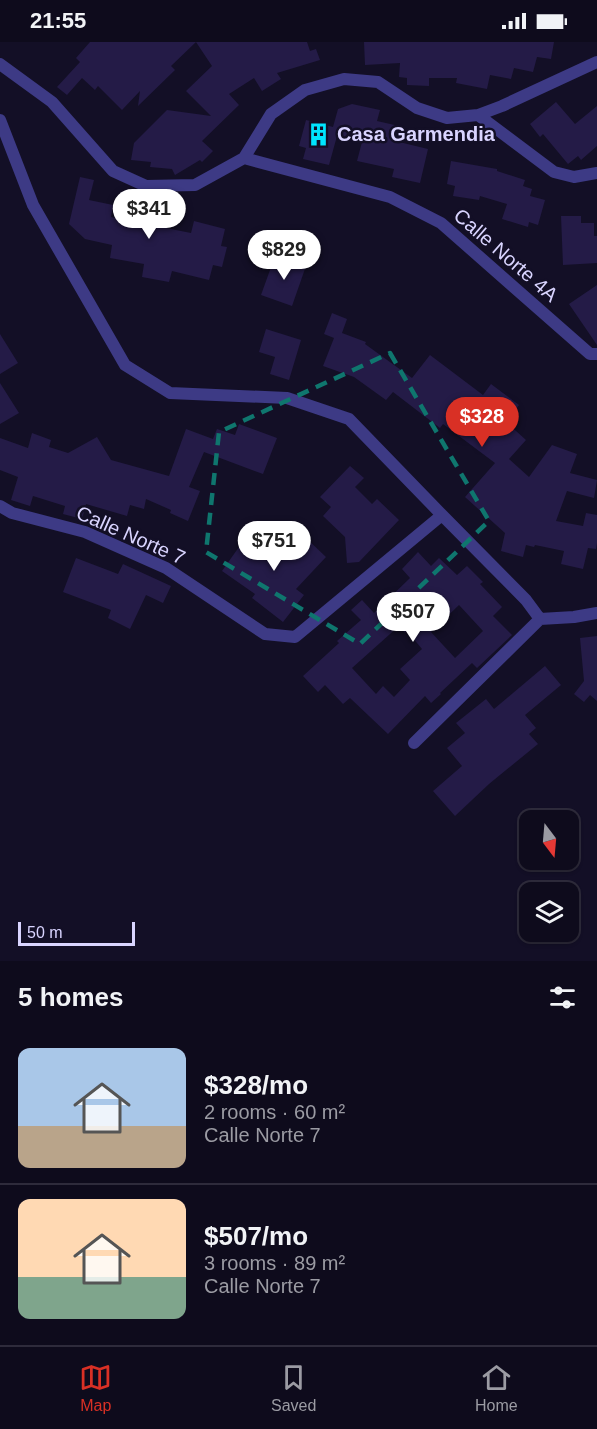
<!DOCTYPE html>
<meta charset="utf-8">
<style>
:root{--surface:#0e0b1c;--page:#171425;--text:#f1f3f6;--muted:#9b9ba3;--line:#2e2b3b;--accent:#d93025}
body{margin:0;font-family:Helvetica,sans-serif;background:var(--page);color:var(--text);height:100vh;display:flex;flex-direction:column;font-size:22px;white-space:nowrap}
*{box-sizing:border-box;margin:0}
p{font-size:20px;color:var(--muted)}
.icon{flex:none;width:33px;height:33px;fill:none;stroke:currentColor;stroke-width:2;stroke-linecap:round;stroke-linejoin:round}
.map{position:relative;height:919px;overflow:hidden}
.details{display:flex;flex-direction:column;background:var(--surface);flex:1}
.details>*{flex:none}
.needle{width:39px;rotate:164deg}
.fabs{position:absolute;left:519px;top:768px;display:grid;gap:12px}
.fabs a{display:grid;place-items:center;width:60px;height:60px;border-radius:12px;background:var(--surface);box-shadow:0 2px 4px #0004,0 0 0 2px var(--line);font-size:30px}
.scale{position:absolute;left:18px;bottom:15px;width:117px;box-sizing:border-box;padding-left:6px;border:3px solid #d9d4ff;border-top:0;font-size:16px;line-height:21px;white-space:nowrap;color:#d9d4ff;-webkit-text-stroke:4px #130f26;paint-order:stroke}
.price{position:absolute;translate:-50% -51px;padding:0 14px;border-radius:21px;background:#fff;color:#222;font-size:20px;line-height:39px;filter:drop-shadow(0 2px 3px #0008)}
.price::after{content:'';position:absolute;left:50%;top:36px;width:18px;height:14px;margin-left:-9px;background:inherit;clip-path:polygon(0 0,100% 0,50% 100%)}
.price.on{background:var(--accent);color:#fff}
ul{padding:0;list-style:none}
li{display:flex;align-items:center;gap:18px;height:150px;padding:0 18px}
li+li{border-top:2px solid var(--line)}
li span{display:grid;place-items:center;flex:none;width:168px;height:120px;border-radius:12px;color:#555}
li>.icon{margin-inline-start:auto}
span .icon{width:72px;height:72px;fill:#fffc;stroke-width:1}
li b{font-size:26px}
h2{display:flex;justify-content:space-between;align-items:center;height:72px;padding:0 18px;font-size:26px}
.status{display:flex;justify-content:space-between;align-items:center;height:42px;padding:0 30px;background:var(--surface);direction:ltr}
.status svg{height:16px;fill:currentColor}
.tab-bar{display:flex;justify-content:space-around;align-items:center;height:84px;border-top:2px solid var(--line);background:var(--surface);font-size:16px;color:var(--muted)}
.tab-bar a{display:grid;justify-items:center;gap:3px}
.tab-bar .on{color:var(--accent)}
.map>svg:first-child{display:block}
.building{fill:#241b47;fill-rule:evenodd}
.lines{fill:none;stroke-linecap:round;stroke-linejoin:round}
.minor{stroke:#3d3a85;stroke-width:12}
.marked{fill:none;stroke:#0f766e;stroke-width:4.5;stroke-dasharray:12 8;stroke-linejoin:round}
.labels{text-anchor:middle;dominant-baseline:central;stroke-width:5;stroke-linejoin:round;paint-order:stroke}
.poi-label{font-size:20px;font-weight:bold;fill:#d9d4ff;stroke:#130f26;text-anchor:start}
.street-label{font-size:20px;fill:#d9d4ff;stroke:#130f26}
</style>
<div class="status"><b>21:55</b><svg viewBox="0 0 49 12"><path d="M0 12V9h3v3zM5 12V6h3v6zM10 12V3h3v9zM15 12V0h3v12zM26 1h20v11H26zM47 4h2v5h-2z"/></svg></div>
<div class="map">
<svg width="597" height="919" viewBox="0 0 597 919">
<rect width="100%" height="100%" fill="#130f26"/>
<path class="building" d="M90 0H307L310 9 316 7 320 18 277 31 281 37 262 49 254 36 229 52 239 63 202 99 213 109 202 120 200 118 175 133 172 127 150 125 151 120 131 118 134 101 167 68 211 74 186 49 212 24 196 0 171 24 175 28 138 64 140 49 122 68 98 44 95 48 82 36 67 53 57 45 80 20 76 16Z
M364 0H554L551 17 537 15 533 30 514 26 511 37 490 33 487 47 456 41 457 36H429V44L407 43V36L399 35 400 21 365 23Z
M556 60 575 82 597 64V104L581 118 578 114 568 122 543 92 540 95 530 82Z
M352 62 380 68 377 79 399 84 395 99 428 107 420 141 392 135 394 127 357 119 362 100 337 94 329 123 303 117 306 106 299 104 306 78 333 85 338 67Z
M451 119 497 127V129L525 138 523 144 532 147 530 154 545 158 538 183 529 180 528 185 502 177 507 162 480 154 479 158 453 154 455 144 447 142Z
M80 135 94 138 89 158 113 163 111 175 191 191 194 179 225 187 221 204 227 205 222 225 213 223 209 238 172 229 169 240 142 235 144 222 110 216 112 203 85 197 69 182Z
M561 174H581V181H594V194H597V221L563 223Z
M275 214 306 224 292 264 261 253Z
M597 243V303L569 262Z
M332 271 347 277 342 291 366 300 365 302 412 336 430 313 483 353 491 342 519 363 506 380 526 398 509 417 529 435 552 403 577 412 570 431 597 438 594 456 567 449 556 479 583 484 586 471 597 473V501L596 507 588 506 583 527 561 522 564 509 535 503 534 505 526 503 523 515 501 509 505 491 465 455 495 421 443 382 440 386 393 350 386 358 354 335 323 324 334 296 324 292Z
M266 287 301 298 289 338 270 332 275 315 259 310Z
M0 292 18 321 0 332Z
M0 341 19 371 0 382Z
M239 382 277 396 263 432 204 410 189 445 200 449 188 479 170 471 171 468 146 457 144 467 130 463 127 474 86 462 82 477 63 472 65 464 33 454 30 464 11 458 18 435 0 428V396L28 406 32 391 51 398 49 405 68 411 97 395 111 418 169 434 186 387 213 397 217 387 235 393Z
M350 424 364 436 355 445 372 462 377 457 399 478 359 520 347 521 345 495 323 474 331 465 320 455Z
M251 488 287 513 304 494 326 515 296 547 304 553 283 580 252 556 255 552 222 529Z
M418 510 431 524 439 516 457 533 467 524 483 540 480 542 502 565 493 574 512 593 477 626 472 621 440 651 441 652 431 661 425 654 388 692 350 656 343 662 325 643 318 650 303 634 339 601 337 599 361 578 351 568 362 558 374 571 410 536 402 527ZM459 563 483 589 455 616 431 590ZM399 584 405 591 407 589 422 607 400 627 410 638 394 655 383 644 376 652 352 626Z
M76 516 118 532 123 522 171 544 163 561 146 553 130 587 108 576 111 568 63 550Z
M597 594V659L590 653 584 660 574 652 584 639 580 596Z
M545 624 561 643 525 673 536 686 529 692 538 702 489 742 455 774 433 749 462 724 447 706 465 691 456 681 486 657 494 667Z"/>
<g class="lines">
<path class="minor" d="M0 22 52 60 113 129 146 144 195 143 244 116 271 72 305 48 344 37 378 40 417 66 447 76 478 73 502 64 597 20
M478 73 554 130 574 135 597 131
M0 78 33 163 125 323 170 351 287 356 349 377 442 473 526 558 540 577 574 575 597 571
M244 116 390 155 441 181 590 312H597
M0 464 12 471 85 490 166 526 265 592 295 595 442 473
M414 701 540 577"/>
</g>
<path class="marked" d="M390 311 489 479 360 602 206 510 219 390Z"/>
<defs>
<symbol id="building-bare" viewBox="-9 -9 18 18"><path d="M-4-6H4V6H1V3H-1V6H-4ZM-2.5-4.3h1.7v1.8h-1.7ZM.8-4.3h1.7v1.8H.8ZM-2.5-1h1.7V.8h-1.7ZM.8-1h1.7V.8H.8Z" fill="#00e5ff" stroke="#130f26" stroke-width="2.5" paint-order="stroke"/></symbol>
</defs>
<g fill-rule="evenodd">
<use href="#building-bare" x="302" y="76" width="33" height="33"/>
</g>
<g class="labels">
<g class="poi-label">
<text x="337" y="92">Casa Garmendia</text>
</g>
<g class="street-label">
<text transform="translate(506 213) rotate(41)">Calle Norte 4A</text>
<text transform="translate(131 493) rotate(24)">Calle Norte 7</text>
</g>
</g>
</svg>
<div class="fabs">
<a><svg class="needle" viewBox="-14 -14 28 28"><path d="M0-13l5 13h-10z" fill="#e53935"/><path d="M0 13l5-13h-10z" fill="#9b9ba3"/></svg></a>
<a><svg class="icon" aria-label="layers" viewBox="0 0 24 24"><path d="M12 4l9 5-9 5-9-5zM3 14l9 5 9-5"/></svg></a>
</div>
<div class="scale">50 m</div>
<b class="price" style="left:149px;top:198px">$341</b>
<b class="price" style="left:284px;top:239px">$829</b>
<b class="price on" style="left:482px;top:406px">$328</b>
<b class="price" style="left:274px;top:530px">$751</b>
<b class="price" style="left:413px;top:601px">$507</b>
</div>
<section class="details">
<h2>5 homes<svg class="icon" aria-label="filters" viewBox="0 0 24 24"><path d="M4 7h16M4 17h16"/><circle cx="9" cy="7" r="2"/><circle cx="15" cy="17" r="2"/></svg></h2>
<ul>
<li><span style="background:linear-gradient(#a9c7e8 65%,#b9a48a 0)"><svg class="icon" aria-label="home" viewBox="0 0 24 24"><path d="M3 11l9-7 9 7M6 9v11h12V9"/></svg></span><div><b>$328/mo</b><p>2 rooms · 60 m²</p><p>Calle Norte 7</p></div></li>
<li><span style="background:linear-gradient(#ffd9b3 65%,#7fa58c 0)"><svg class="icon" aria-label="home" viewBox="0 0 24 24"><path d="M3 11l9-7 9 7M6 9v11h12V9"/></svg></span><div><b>$507/mo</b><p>3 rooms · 89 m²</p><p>Calle Norte 7</p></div></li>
</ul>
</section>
<nav class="tab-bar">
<a class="on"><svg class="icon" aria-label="map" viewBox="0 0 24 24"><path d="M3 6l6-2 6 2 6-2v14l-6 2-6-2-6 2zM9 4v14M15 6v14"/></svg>Map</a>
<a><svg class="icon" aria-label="saved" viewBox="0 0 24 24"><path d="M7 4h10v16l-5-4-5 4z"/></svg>Saved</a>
<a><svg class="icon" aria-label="home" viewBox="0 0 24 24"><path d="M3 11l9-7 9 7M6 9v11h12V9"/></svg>Home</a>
</nav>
